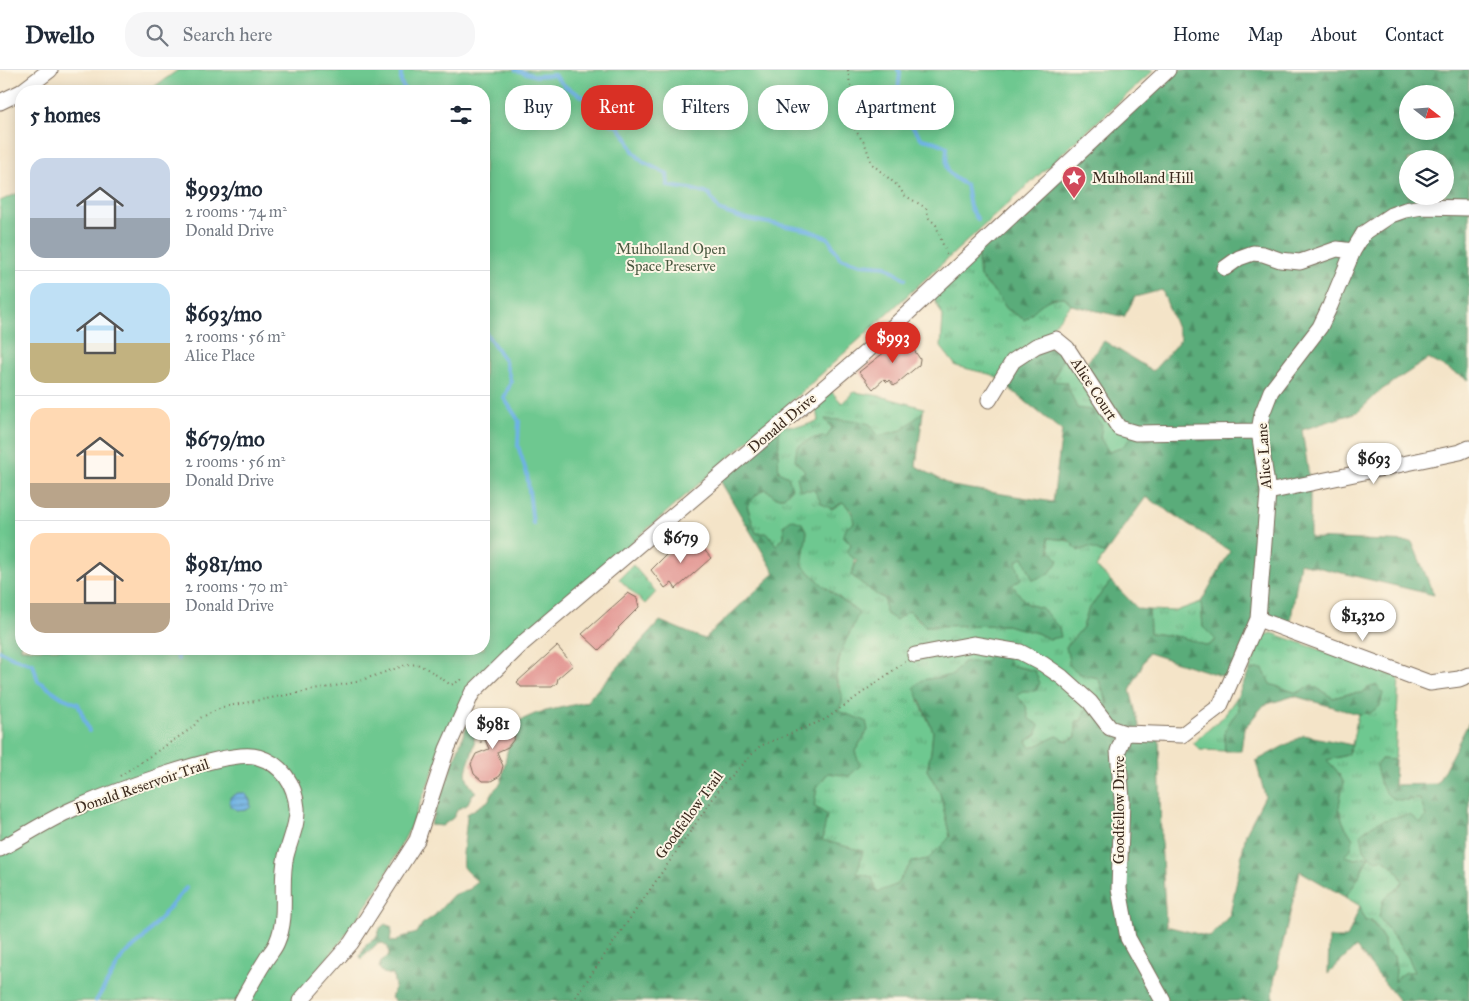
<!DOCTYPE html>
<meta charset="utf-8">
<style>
:root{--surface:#fff;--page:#f6f6f7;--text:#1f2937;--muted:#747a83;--line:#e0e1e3;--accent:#d93025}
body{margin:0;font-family:"IM FELL Great Primer",serif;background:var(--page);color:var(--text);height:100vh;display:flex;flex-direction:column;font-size:19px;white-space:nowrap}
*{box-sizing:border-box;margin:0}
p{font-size:16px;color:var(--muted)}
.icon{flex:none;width:28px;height:28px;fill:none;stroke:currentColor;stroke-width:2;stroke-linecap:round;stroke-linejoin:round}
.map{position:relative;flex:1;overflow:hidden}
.drawer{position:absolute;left:15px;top:15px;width:475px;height:570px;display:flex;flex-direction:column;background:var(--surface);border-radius:20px;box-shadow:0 2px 12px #0003}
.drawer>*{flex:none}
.top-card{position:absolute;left:505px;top:15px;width:475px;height:45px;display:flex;gap:10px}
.needle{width:32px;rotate:107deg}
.tools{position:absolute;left:1399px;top:15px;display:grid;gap:10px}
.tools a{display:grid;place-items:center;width:55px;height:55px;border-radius:50%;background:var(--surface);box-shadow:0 2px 12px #0003;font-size:25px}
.price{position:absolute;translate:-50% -42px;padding:0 11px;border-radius:18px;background:#fff;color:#222;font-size:16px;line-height:32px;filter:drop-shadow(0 1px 2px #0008)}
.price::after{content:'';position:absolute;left:50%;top:30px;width:15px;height:11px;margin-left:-8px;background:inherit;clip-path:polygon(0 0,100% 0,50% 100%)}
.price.selected{background:var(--accent);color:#fff}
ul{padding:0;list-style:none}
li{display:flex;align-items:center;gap:15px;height:125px;padding:0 15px}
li+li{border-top:1px solid var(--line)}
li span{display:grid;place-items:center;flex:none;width:140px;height:100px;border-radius:15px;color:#555}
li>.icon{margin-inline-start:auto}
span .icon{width:60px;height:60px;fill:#fffc;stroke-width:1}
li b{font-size:21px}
h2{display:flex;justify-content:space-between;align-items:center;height:60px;padding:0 15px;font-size:21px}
.pill{padding:0 18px;border-radius:20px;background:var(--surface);box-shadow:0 2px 12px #0003;font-size:18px;line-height:45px}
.pill.selected{background:var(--accent);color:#fff}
header{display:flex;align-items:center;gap:30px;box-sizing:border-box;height:70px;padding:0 25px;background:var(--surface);border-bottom:1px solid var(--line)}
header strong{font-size:24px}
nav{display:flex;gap:28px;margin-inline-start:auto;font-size:18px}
.search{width:350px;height:45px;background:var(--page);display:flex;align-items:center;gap:12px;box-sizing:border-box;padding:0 18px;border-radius:20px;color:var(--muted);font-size:19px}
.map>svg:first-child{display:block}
.grass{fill:url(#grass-tufts);stroke:#547957}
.forest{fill:url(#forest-firs);stroke:#4a6b4c;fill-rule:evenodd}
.green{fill:#6ec890;stroke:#547957}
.water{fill:url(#water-rules);stroke:#546e81}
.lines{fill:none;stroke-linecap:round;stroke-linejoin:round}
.stream{stroke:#6eb2e4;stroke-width:4}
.building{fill:#e1908d}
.minor-casing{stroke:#7c6b5a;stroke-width:17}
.path{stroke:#7c6b5a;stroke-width:2;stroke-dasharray:1 4;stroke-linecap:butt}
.minor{stroke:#fff;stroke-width:15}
.labels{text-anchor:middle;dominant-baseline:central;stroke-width:4;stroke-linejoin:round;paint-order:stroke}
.poi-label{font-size:15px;fill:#3b2a1e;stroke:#fcf5e5;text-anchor:start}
.park-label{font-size:15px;fill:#4a5940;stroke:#fcf5e5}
.street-label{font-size:15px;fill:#3b2a1e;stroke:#fcf5e5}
</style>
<header>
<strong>Dwello</strong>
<div class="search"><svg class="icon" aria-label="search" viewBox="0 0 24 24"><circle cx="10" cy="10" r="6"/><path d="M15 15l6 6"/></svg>Search here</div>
<nav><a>Home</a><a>Map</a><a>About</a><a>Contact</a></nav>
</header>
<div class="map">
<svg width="1469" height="931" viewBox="0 0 1469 931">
<defs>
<pattern id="grass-tufts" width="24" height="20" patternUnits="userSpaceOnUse" patternTransform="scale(1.25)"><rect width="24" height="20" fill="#6ec890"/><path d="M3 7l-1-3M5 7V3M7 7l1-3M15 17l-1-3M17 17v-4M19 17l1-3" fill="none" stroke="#5ca375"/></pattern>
<pattern id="forest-firs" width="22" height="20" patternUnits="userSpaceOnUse" patternTransform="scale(1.25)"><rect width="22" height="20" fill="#5aac7a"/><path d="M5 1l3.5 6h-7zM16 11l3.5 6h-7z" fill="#4c8c63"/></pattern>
<pattern id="water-rules" width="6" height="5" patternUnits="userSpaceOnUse" patternTransform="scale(1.25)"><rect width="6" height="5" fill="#6eb2e4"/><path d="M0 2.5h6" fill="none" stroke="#5c91b8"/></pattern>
</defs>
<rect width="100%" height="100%" fill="#fcf5e5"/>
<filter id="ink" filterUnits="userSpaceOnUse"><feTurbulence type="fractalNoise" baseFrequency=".02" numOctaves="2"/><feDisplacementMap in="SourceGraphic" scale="10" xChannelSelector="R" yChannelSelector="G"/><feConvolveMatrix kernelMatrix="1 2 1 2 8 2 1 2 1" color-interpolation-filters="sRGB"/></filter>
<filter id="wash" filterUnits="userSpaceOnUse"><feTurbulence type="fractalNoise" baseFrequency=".0096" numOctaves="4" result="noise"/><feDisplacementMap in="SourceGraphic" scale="20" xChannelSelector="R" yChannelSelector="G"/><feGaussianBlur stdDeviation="1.12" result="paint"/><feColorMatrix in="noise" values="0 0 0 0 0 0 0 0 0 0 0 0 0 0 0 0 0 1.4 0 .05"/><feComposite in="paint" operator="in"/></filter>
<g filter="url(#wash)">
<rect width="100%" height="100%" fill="#f4e4c8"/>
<path class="grass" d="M977 178 980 207 997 225 1007 239 1025 250C1038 236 1045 227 1065 227L1071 235 1036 276 1000 311 993 305 956 296 941 277 943 246 930 221Z
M1067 278 1136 363 1121 378 1109 382 1077 338 1053 311Z
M826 316 842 333 854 322 880 326 924 338 923 342 902 360 878 366 825 349 832 358 827 367 812 368 805 401 822 434 843 432C863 453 848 455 851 475 854 493 858 487 851 505L877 525 909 541 925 556 1006 555 1037 563 1049 569 1042 538 1027 534 1012 515 1016 492 1023 487 1050 481 1048 468C1070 470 1085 474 1105 484L1096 497 1111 511 1088 540 1083 557 1066 577 1080 604 1098 608 1105 625 1109 647 1076 651V666L1068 671 1057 666 1031 678 1027 671 1037 664 1029 649 1026 636 1016 626 1022 621 1035 601C1008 593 990 594 963 592L953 605 922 610 919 631 933 661 931 682 927 700 940 723 950 767 928 789 912 792 896 815 877 823 857 803 862 781 822 770 827 745 814 736 817 717 828 703 849 706 855 681 868 660 837 641 842 624 836 607 842 577 853 557 840 528 824 516 802 495 807 462 784 455V468L776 475 756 463 747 435 757 424 766 419 775 427H784L792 418C788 413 783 408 780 402 774 392 780 368 779 355L803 356 818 351 814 325Z
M633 495 656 522 645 534 619 509Z
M1201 532 1203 557 1216 570 1208 576 1181 567 1150 563 1149 540 1176 541Z
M1272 563 1399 607 1395 690 1381 689 1380 714 1411 729H1420L1426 746 1421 753 1364 779 1373 790 1383 789 1395 798 1403 811 1398 818 1384 828 1379 847 1408 887 1416 902 1395 914 1396 899 1385 881 1384 870 1372 850 1365 851 1360 836 1347 828V824L1354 815 1369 786 1355 789 1345 786 1353 769C1338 746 1336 740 1344 713L1337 701 1327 690 1347 685 1352 675 1358 644 1370 643 1368 618 1362 623 1348 624 1333 628 1312 615 1297 623 1270 614 1256 599 1249 601 1263 566Z
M1237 627 1239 640C1226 656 1223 660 1225 681L1200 680 1193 673 1223 647Z"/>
<path class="forest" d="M1168 0H1469V310L1428 289 1380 321 1358 342 1302 360 1310 413V468L1412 472 1434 525 1300 493 1289 561 1258 549 1231 609 1148 583 1130 620 1141 663 1159 664 1161 770 1166 856 1210 867 1230 845 1246 763 1265 726 1256 691 1304 665 1352 675 1347 685 1327 690 1337 701 1344 713C1336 740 1338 746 1353 769L1351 779 1345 786 1355 789 1369 786 1364 779 1361 764C1374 751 1392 747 1410 745L1421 753 1426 746 1420 729C1414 729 1406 731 1400 730 1383 729 1379 709 1376 696L1381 689 1395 690 1394 715 1437 714 1469 652V931H1399L1356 877 1328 904 1329 868H1347L1360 836 1365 851 1371 850 1384 870 1385 881 1394 886 1396 899 1395 912C1401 903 1404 901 1415 902L1408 887 1379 847 1384 828 1398 818 1403 811 1395 798 1383 789 1373 790 1369 786 1354 815 1347 824V828L1300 801 1274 911 1273 931H395L391 928 395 917 393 905 383 903 379 898 381 891 389 886 388 877 383 873 377 874 361 889 360 885 367 874 377 867 379 859 385 854 392 857 390 871 396 872 402 867 417 863 422 854 434 846 453 825 470 819 477 811C473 807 466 802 463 797 461 791 467 754 467 744L488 731 494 720 501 713 508 677C516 670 516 663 512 654L537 643 586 632 660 551 704 569 775 503 718 407 779 355C780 371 777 385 779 401L788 406 792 418 784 427H775L766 419 757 424 747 436 756 463H768L776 475 784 468V455L791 449 802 453 807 462 802 495 824 516 859 543C850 563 838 582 836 605 835 621 849 621 838 641L866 651 868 660 855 681 860 696 849 706 828 703 817 717 814 736 827 745 822 770 863 781 857 803 872 807 877 822 896 815 912 792 928 789 950 767 940 723 927 700 931 682 933 661 914 617 922 610 953 605 963 592H985L993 582 1007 586 1010 595 1035 601 1040 613 1036 621H1022L1017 626 1026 636 1029 649 1039 655 1037 664 1027 671 1031 678 1057 666 1068 671 1076 667V651H1081L1085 640 1095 639 1109 647 1105 625 1098 608 1080 604 1070 596 1066 577 1083 557 1088 540 1111 511 1138 539 1149 540 1150 563 1181 567 1208 576 1216 570 1203 557 1201 532 1230 481 1146 427 1105 484 1089 477 1078 481 1069 470 1048 468 1050 481 1059 490 1049 504 1033 510 1023 487 1016 492 1021 509 1012 515 1027 534 1042 538 1059 558 1061 567 1049 569 1037 563 1006 555 925 556 919 549 909 541 896 550 885 543 884 528 877 525 851 505 857 491 847 483 851 474 843 466 847 457 854 453 852 441 843 432 832 439 822 434 814 420H800L797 407 805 401 795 390 797 377 812 368 827 367 832 358 825 349 857 351 870 354 878 366 902 360 923 342 916 396 952 416 1053 432 1062 361 1000 311 1036 276 1067 278 1053 311 1066 312 1077 338 1092 340 1102 356 1100 368 1109 382 1121 378 1136 363 1119 358 1081 300 1104 271 1153 301 1181 269 1162 220 1135 227 1124 247 1071 235 1065 227C1045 227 1038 237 1025 250L1007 239 997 225 980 207 977 178ZM1408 24H1445V61H1408ZM1408 89H1445V126H1408Z
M1256 599H1263L1270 614 1297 623 1312 615 1333 628 1348 624 1362 623 1368 618 1377 615 1383 623 1380 636 1370 643 1358 644 1294 626 1264 635 1244 659 1241 681H1225C1223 660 1226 656 1239 640L1237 627 1249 601Z
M470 647C472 655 476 667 474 675 471 695 457 703 476 722L472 725 467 735 458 739 453 748 442 756 430 755Z"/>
<path class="green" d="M178 0H324L341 2 342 0H1154L748 371 550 544 466 622 409 760 381 814 342 870 292 931H0V131L21 122V579H484V21H148Z"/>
<path class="water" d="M238 723H245L250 730 251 737C243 743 238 741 230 736V727Z"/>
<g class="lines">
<path class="stream" d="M401 0V12L405 21
M516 0 536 6 554 5 566 17 598 35 604 51 618 56 627 68 633 81 643 92 667 104 668 116 690 119 709 124 719 140 741 148 808 160 828 168 840 188 861 194 886 196 905 209
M898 0 900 2 898 22 906 36 912 56 922 69 936 72 947 77C945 101 946 104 966 115L970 137 978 150
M484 260 505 291 511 312 504 328 519 351 518 376 527 404 533 454
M175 579 178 589
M0 581 16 589 33 594 38 611 63 628 78 634 89 661
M96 931 123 886 141 871 186 818"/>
</g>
<g id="blocks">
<path class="building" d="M906 263 913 271 910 274 920 289 919 295 894 316 889 310 887 312 884 309 873 319 859 302 890 278 889 276Z
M693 466 711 488 676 519 672 513 665 518 651 500 669 482 670 483Z
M628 523 637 528 639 537 618 558 619 559 599 580 582 564Z
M557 576 573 595 558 608 557 613 552 617H521L517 612Z
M497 648 508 650 512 654 515 664 514 669 508 677 497 682 503 696 500 706 491 711H482L474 704 471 694 476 684 489 679 484 667 485 657 488 652Z"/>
</g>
</g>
<g filter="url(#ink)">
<use href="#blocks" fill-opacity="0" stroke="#7c6b5a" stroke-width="1"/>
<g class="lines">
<defs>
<path id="minor" d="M0 32 21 22 50 0
M1225 198 1239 188 1253 183 1263 184 1280 190 1300 192 1337 179 1353 181
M989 330 1013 291 1036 276 1056 269 1067 278 1119 358 1136 363 1259 361
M1268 422 1460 382 1469 378
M1258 549 1430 613 1459 609 1469 605
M915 585 973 574 1020 582 1043 594 1062 607 1090 632 1110 658 1125 663 1182 665 1220 636 1258 549 1268 422 1259 361 1262 344 1271 321 1320 257 1330 236 1353 181 1364 163 1391 145 1405 140 1422 137 1469 138
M1125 663 1118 681 1122 729 1119 819 1128 868 1163 931
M0 779C24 766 48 750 73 739 106 725 228 677 258 687 282 694 295 714 297 738 298 754 290 770 286 786 279 814 289 845 277 872 275 878 270 883 267 888 258 902 250 916 242 931
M300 931 351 873 417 770 447 679 472 623 524 572 866 282 1168 0"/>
</defs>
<use href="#minor" class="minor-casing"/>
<path class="path" d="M848 0 854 43 853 57 865 74 872 94 899 117 904 125 926 138 929 148 936 155 947 186
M476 647 481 673
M120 706 192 658 200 648 223 637 356 612 403 596 417 594 429 600 451 615 461 610 464 613
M573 931 723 714 760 676 826 649 905 592"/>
<use href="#minor" class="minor"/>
</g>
</g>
<defs>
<symbol id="sight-pin" viewBox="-11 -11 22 30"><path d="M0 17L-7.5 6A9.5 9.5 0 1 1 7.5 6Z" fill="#d1495b" stroke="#fcf5e5"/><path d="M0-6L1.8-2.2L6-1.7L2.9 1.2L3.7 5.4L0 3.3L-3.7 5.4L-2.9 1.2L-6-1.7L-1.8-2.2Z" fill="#fff"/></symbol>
</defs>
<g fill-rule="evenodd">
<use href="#sight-pin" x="1060" y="94" width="28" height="38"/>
</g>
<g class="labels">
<g class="poi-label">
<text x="1092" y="108">Mulholland Hill</text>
</g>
<g class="park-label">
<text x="671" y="179">Mulholland Open<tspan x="671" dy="17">Space Preserve</tspan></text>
</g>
<g class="street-label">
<text transform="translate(1094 319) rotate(57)">Alice Court</text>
<text transform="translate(782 353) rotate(-40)">Donald Drive</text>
<text transform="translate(1264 386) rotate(-94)">Alice Lane</text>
<text transform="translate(142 716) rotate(-19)">Donald Reservoir Trail</text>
<text transform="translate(1119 740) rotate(-90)">Goodfellow Drive</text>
<text transform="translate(689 745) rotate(-54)">Goodfellow Trail</text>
</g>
</g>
</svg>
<div class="tools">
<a><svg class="needle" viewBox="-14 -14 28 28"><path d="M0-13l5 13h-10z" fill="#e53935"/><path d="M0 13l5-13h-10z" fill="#747a83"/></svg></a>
<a><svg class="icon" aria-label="layers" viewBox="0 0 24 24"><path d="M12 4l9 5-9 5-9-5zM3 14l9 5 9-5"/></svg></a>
</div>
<b class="price selected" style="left:893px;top:294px">$993</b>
<b class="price" style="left:1374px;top:415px">$693</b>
<b class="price" style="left:681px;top:494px">$679</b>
<b class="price" style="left:1363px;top:572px">$1,320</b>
<b class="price" style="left:493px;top:680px">$981</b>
<div class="top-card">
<a class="pill">Buy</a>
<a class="pill selected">Rent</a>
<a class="pill">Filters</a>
<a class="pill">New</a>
<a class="pill">Apartment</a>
</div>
<section class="drawer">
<h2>5 homes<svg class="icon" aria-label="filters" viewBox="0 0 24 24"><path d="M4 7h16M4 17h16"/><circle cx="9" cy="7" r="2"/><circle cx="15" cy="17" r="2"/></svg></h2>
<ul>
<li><span style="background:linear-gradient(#c9d6e8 60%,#9aa5b1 0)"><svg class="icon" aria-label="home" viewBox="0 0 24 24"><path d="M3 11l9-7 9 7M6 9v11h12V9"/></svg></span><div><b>$993/mo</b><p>2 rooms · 74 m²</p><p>Donald Drive</p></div></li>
<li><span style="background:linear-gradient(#bfe0f5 60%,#c2b280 0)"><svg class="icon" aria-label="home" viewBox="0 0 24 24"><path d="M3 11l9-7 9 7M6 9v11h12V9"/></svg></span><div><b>$693/mo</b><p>2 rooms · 56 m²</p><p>Alice Place</p></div></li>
<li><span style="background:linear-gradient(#ffd9b3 75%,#b9a48a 0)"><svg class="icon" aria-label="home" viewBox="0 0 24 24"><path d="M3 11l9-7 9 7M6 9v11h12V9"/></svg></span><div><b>$679/mo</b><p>2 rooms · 56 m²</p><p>Donald Drive</p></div></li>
<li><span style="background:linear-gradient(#ffd9b3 70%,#b9a48a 0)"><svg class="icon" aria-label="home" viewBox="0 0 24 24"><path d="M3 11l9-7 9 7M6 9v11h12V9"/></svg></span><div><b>$981/mo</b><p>2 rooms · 70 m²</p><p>Donald Drive</p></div></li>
</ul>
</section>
</div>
